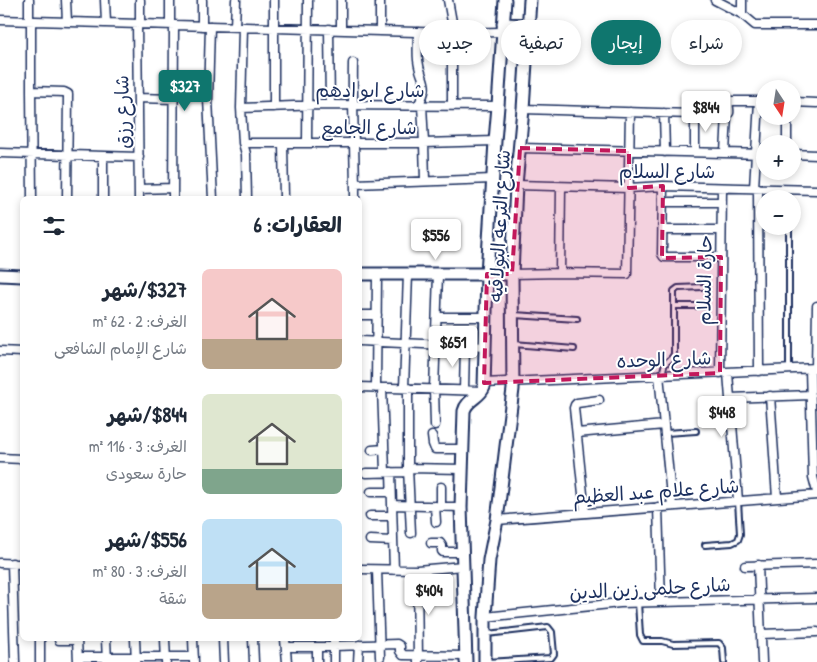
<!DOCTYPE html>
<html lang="ar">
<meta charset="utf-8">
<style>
:root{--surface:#fff;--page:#f6f6f7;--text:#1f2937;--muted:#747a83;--accent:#0f766e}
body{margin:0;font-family:"Patrick Hand","Playpen Sans Arabic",sans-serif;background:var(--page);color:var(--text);direction:rtl;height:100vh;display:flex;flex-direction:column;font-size:19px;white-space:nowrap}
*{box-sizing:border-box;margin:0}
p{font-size:16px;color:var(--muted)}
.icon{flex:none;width:28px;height:28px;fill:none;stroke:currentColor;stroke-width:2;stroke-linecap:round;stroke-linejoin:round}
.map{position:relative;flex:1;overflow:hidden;direction:ltr}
.sheet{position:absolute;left:20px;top:196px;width:342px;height:445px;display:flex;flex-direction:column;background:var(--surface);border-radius:8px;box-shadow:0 2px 8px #0003;direction:rtl}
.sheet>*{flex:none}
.hud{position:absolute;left:378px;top:20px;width:364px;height:45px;direction:rtl;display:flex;gap:10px}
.needle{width:32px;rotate:168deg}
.tools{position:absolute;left:756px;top:80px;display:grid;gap:10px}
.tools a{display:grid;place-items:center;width:45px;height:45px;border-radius:50%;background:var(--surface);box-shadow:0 2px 8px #0003;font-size:25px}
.price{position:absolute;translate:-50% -42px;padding:0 11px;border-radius:5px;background:#fff;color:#222;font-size:16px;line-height:32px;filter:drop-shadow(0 1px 2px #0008)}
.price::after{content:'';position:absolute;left:50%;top:30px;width:15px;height:11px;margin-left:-8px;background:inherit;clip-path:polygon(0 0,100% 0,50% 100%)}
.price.selected{background:var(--accent);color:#fff}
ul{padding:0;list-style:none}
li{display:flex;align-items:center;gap:15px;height:125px;padding:0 20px}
li span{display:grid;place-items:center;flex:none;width:140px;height:100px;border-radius:8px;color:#555}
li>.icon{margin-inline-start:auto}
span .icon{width:60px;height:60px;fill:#fffc;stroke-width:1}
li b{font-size:21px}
h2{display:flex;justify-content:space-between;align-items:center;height:60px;padding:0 20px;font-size:21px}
.chip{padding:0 18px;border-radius:22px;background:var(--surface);box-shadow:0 2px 8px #0003;font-size:18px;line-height:45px}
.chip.selected{background:var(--accent);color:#fff}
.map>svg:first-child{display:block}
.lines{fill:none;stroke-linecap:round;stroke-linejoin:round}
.lane-casing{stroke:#1b2f5e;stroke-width:8}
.street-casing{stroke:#1b2f5e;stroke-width:11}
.secondary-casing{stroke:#1b2f5e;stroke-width:15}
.lane{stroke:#fff;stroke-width:4}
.street{stroke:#fff;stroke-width:8}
.secondary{stroke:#fff;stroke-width:11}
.marked{fill:#c2185b;fill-opacity:0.2;stroke:#c2185b;stroke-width:4;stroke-dasharray:10 6;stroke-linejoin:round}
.labels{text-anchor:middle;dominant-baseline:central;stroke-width:4;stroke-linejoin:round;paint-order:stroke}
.street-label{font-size:19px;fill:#1b2f5e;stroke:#fff}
</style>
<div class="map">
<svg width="817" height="662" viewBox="0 0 817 662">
<rect width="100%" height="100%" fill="#fff"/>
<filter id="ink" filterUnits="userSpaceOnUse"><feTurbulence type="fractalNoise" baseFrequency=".02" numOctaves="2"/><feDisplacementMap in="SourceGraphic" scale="10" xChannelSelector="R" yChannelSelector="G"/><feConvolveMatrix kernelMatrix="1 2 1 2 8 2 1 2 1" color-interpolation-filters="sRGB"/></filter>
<g filter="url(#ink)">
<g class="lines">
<defs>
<path id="lane" d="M674 306H703
M514 315 577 319
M514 344 574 349
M789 370V226
M663 375C663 358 670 364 674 354V291L678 288 703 287
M666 433 696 431
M705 545 732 543 738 540 740 534 738 501
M638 602 640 635 643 641H662L673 644 719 643 723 648 724 662
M487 634 548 627 552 632 554 654 551 658 487 662"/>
<path id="street" d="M29 0V21
M66 0 67 22
M105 0 106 23
M170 0V25
M380 0V31
M448 0 452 22V105
M715 0 742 14 755 25H817
M742 0V14
M0 20 451 33 502 32
M31 21V91L32 199
M137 24 139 199
M140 24V0
M202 26V0
M210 26 208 99 213 199
M235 27 236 0
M243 27 241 108 243 143 246 154 247 199
M329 29 330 105
M341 30V0
M353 63C352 108 355 153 355 199
M31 91 64 92 68 94 67 199
M138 98 174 99
M792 102 817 103
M418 105C432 82 420 81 418 60 417 51 418 41 418 32
M422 105 424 143 425 181
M274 107V0
M241 108 320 105 498 106
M523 109 725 115 729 113C730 109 727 105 730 101H765
M664 113 665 152
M695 114V152
M243 143H424L495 141
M283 143 284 199
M307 143 308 0
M787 144V116
M520 148 765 154
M0 153 139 157
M725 153 727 114
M792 154 817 155
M103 156V199
M355 184 493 179
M516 185 629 188 663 186 817 190
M663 186 662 254 664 257H721
M754 188 759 101
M758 188 759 371
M139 189 173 188
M173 199 174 25
M663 202H721
M663 230H721
M560 273 561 187
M512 274 560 273 627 274 630 112
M360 315H377
M437 317H487
M360 341 486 347
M0 351 22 352
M816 368 817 306
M810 369 813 477 817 492
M720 373 722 188
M728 373 738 501
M659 375 672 506
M484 383 817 368
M360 387 483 391
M376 388 377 274
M382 388 385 472
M404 388 408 274
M408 388V468L411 533
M464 390 465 346
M770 396 777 498
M730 398 811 395
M435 425 434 389 438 274
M577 433 664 425
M432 436 433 444 435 449H464
M372 450 384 449
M0 458 22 459
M408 468 463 469
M391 472 394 570
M366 473 408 472
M371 492H391
M392 505 461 507
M435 506 436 522
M441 506V487
M658 507 661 602
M585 513 574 408 575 405 577 403 599 400
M370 516H392
M497 520 817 495
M370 540 393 541
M431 543H440L442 546V551L443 552H462
M0 563 22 564
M12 563 15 662
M758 565 762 662
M745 566 817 564
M360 569 417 570 463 566
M377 570 380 657
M417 570 418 662
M485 617 620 603 817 598
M761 634 817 632
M40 639V662
M77 639 78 662
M106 639 107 662
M135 639 136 662
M165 639 166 662
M193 639 194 662
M223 639 224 662
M253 639 254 662
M285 639 287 662
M334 639V662
M59 640H77
M334 646 397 644 400 646V651L403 655 466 656
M286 647H334
M78 657H194
M317 662V647
M358 662 359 645"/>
<path id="secondary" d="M503 24 528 25
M360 274H512
M0 275 22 276
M466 662 461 507 464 411C467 399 480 398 484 387L487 274 495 141 498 106 505 0
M485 662V617L489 560 497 520 513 389 512 274 516 185 523 109 530 0"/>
</defs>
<use href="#lane" class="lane-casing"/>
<use href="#street" class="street-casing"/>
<use href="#secondary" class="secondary-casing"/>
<use href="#lane" class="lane"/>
<use href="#street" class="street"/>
<use href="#secondary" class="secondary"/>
</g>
</g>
<path class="marked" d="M520 148 629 151V188L663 186 662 258 721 257 720 373 484 383 487 274H512Z"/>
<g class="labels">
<g class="street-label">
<text x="370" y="90">شارع ابو ادهم</text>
<text transform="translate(122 112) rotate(-91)">شارع رزق</text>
<text x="369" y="127">شارع الجامع</text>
<text x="667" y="171">شارع السلام</text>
<text transform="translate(499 226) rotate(-87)">شارع الترعه البولاقيه</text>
<text transform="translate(704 280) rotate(-89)">حارة السلام</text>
<text transform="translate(664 359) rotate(-2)">شارع الوحده</text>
<text transform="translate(656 491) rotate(-4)">شارع علام عبد العظيم</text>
<text transform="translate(650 588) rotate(-3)">شارع حلمى زين الدين</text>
</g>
</g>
</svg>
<div class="tools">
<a><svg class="needle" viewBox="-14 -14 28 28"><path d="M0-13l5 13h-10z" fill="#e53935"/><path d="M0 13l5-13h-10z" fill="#747a83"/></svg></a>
<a>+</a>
<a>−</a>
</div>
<b class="price selected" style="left:185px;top:112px">$327</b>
<b class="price" style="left:706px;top:133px">$844</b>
<b class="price" style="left:436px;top:261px">$556</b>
<b class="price" style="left:453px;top:368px">$651</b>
<b class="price" style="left:722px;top:438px">$448</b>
<b class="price" style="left:429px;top:616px">$404</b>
<div class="hud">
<a class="chip">شراء</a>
<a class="chip selected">إيجار</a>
<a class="chip">تصفية</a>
<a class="chip">جديد</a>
</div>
<section class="sheet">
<h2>العقارات: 6<svg class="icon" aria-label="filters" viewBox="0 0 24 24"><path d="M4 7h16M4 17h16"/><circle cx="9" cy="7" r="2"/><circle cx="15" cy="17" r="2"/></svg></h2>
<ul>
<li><span style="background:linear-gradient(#f6c9c9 70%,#b9a48a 0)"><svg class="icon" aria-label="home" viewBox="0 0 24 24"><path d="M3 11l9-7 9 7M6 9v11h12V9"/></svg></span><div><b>$327/شهر</b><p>الغرف: 2 · 62 m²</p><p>شارع الإمام الشافعى</p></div></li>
<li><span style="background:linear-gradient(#dfe7d0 75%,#7fa58c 0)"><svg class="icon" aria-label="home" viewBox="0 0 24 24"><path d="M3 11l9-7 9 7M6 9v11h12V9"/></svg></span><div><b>$844/شهر</b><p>الغرف: 3 · 116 m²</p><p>حارة سعودى</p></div></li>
<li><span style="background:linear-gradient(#bfe0f5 65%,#b9a48a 0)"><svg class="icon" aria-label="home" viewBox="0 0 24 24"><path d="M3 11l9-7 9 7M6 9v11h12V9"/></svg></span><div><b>$556/شهر</b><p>الغرف: 3 · 80 m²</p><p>شقة</p></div></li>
</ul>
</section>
</div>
